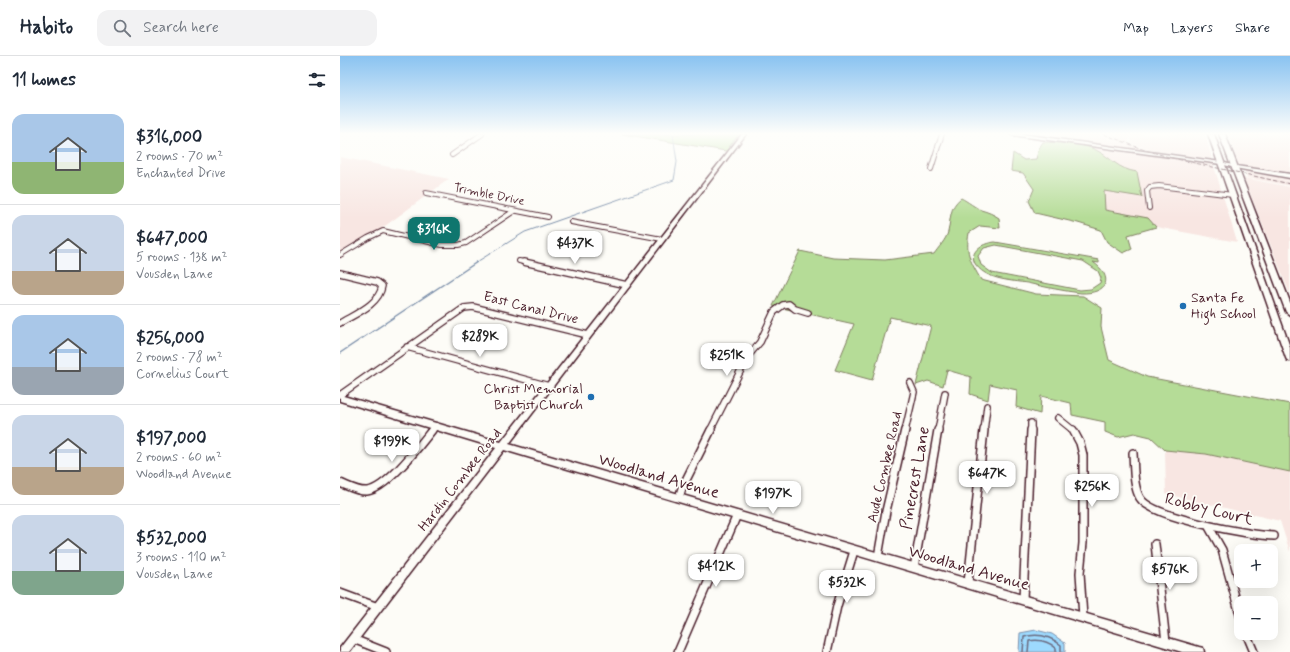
<!DOCTYPE html>
<meta charset="utf-8">
<style>
:root{--surface:#fff;--page:#f2f2f3;--text:#1f2937;--muted:#747a83;--line:#e0e1e3;--accent:#0f766e}
body{margin:0;font-family:Mynerve,sans-serif;background:var(--page);color:var(--text);height:100vh;display:flex;flex-direction:column;font-size:15px;white-space:nowrap}
*{box-sizing:border-box;margin:0}
p{font-size:13px;color:var(--muted)}
.icon{flex:none;width:22px;height:22px;fill:none;stroke:currentColor;stroke-width:2;stroke-linecap:round;stroke-linejoin:round}
.map{position:relative;flex:1;overflow:hidden}
.sheet{display:flex;flex-direction:column;background:var(--surface);width:340px}
.sheet>*{flex:none}
.buttons{position:absolute;left:894px;top:488px;display:grid;gap:8px}
.buttons a{display:grid;place-items:center;width:44px;height:44px;border-radius:8px;background:var(--surface);box-shadow:0 4px 16px #0002;font-size:20px}
.price{position:absolute;translate:-50% -34px;padding:0 9px;border-radius:8px;background:#fff;color:#222;font-size:13px;line-height:26px;filter:drop-shadow(0 1px 2px #0008)}
.price::after{content:'';position:absolute;left:50%;top:24px;width:12px;height:9px;margin-left:-6px;background:inherit;clip-path:polygon(0 0,100% 0,50% 100%)}
.price.selected{background:var(--accent);color:#fff}
ul{padding:0;list-style:none}
li{display:flex;align-items:center;gap:12px;height:100px;padding:0 12px}
li+li{border-top:1px solid var(--line)}
li span{display:grid;place-items:center;flex:none;width:112px;height:80px;border-radius:12px;color:#555}
li>.icon{margin-inline-start:auto}
span .icon{width:48px;height:48px;fill:#fffc;stroke-width:1}
li b{font-size:17px}
h2{display:flex;justify-content:space-between;align-items:center;height:48px;padding:0 12px;font-size:17px}
header{display:flex;align-items:center;gap:24px;box-sizing:border-box;height:56px;padding:0 20px;background:var(--surface);border-bottom:1px solid var(--line)}
header strong{font-size:19px}
nav{display:flex;gap:22px;margin-inline-start:auto;font-size:14px}
.search{width:280px;height:36px;background:var(--page);display:flex;align-items:center;gap:10px;box-sizing:border-box;padding:0 14px;border-radius:12px;color:var(--muted);font-size:15px}
main{display:flex;flex:1;min-height:0}
.map>svg:first-child{display:block}
.built{fill:#f8e6e2}
.green{fill:#b5dc97;stroke:#807e61;fill-rule:evenodd}
.water{fill:#9ddafe;stroke:#7c8faa}
.lines{fill:none;stroke-linecap:round;stroke-linejoin:round}
.shore{stroke:#6b6a7f;stroke-width:1.5}
.stream-far1{stroke:#7c8faa;stroke-width:1}
.stream{stroke:#7c8faa;stroke-width:1.5}
.minor-far2-casing{stroke:#4a1f2b;stroke-width:6}
.minor-far1-casing{stroke:#4a1f2b;stroke-width:8}
.minor-casing{stroke:#4a1f2b;stroke-width:10}
.tertiary-casing{stroke:#4a1f2b;stroke-width:3}
.primary-casing{stroke:#4a1f2b;stroke-width:3}
.minor-far2{stroke:#fdfcf7;stroke-width:4}
.minor-far1{stroke:#fdfcf7;stroke-width:5.5}
.minor{stroke:#fdfcf7;stroke-width:7}
.tertiary{fill:#fdfcf7;fill-rule:evenodd}
.primary{fill:#fdfcf7;fill-rule:evenodd}
.rail{stroke:#4a1f2b;stroke-width:1;stroke-dasharray:4.5 2;stroke-linecap:butt}
.poi-dot{fill:#1f6fb2;stroke:#fdfcf7;stroke-width:1.5}
.labels{text-anchor:middle;dominant-baseline:central;stroke-width:3.5;stroke-linejoin:round;paint-order:stroke}
.far-street-label{font-size:12px;fill:#4a1f2b;stroke:#fdfcf7}
.poi-label{font-size:14px;fill:#4a1f2b;stroke:#fdfcf7;text-anchor:start}
.street-label{font-size:14px;fill:#4a1f2b;stroke:#fdfcf7}
.near-street-label{font-size:17px;fill:#4a1f2b;stroke:#fdfcf7}
</style>
<header>
<strong>Habito</strong>
<div class="search"><svg class="icon" aria-label="search" viewBox="0 0 24 24"><circle cx="10" cy="10" r="6"/><path d="M15 15l6 6"/></svg>Search here</div>
<nav><a>Map</a><a>Layers</a><a>Share</a></nav>
</header>
<main>
<section class="sheet">
<h2>11 homes<svg class="icon" aria-label="filters" viewBox="0 0 24 24"><path d="M4 7h16M4 17h16"/><circle cx="9" cy="7" r="2"/><circle cx="15" cy="17" r="2"/></svg></h2>
<ul>
<li><span style="background:linear-gradient(#a9c7e8 60%,#8fb573 0)"><svg class="icon" aria-label="home" viewBox="0 0 24 24"><path d="M3 11l9-7 9 7M6 9v11h12V9"/></svg></span><div><b>$316,000</b><p>2 rooms · 70 m²</p><p>Enchanted Drive</p></div></li>
<li><span style="background:linear-gradient(#c9d6e8 70%,#b9a48a 0)"><svg class="icon" aria-label="home" viewBox="0 0 24 24"><path d="M3 11l9-7 9 7M6 9v11h12V9"/></svg></span><div><b>$647,000</b><p>5 rooms · 138 m²</p><p>Vousden Lane</p></div></li>
<li><span style="background:linear-gradient(#a9c7e8 65%,#9aa5b1 0)"><svg class="icon" aria-label="home" viewBox="0 0 24 24"><path d="M3 11l9-7 9 7M6 9v11h12V9"/></svg></span><div><b>$256,000</b><p>2 rooms · 78 m²</p><p>Cornelius Court</p></div></li>
<li><span style="background:linear-gradient(#c9d6e8 65%,#b9a48a 0)"><svg class="icon" aria-label="home" viewBox="0 0 24 24"><path d="M3 11l9-7 9 7M6 9v11h12V9"/></svg></span><div><b>$197,000</b><p>2 rooms · 60 m²</p><p>Woodland Avenue</p></div></li>
<li><span style="background:linear-gradient(#c9d6e8 70%,#7fa58c 0)"><svg class="icon" aria-label="home" viewBox="0 0 24 24"><path d="M3 11l9-7 9 7M6 9v11h12V9"/></svg></span><div><b>$532,000</b><p>3 rooms · 110 m²</p><p>Vousden Lane</p></div></li>
</ul>
</section>
<div class="map">
<svg width="950" height="596" viewBox="0 0 950 596">
<rect width="100%" height="100%" fill="#fdfcf7"/>
<filter id="ink" filterUnits="userSpaceOnUse"><feTurbulence type="fractalNoise" baseFrequency=".025" numOctaves="2"/><feDisplacementMap in="SourceGraphic" scale="8" xChannelSelector="R" yChannelSelector="G"/><feConvolveMatrix kernelMatrix="1 2 1 2 8 2 1 2 1" color-interpolation-filters="sRGB"/></filter>
<g filter="url(#ink)">
<path class="built" d="M698 78H757L800 94 698 79Z
M759 78H790L789 87 809 95 873 105 801 95Z
M797 78H865L872 103 809 94 791 87V79Z
M888 78H950V117L899 109Z
M725 86 873 107 897 186 816 171 808 162 765 155 763 135 785 115 755 93Z
M0 101 109 123 0 203Z
M905 114 950 121V130L907 122Z
M904 122 950 131V238Z
M825 394 866 398 950 416V496L940 465 826 438Z"/>
<path class="green" d="M282 78H399L386 95Z
M703 86C717 87 744 87 756 94 772 102 777 113 797 116L802 141 764 135 765 154 808 162 816 171 788 179 792 193 783 197 767 186 761 174 738 167 695 157 689 145 694 133 683 117 671 115 673 97 684 104 696 103 699 92Z
M621 142C627 145 636 152 641 154 648 156 653 158 659 162L660 172 640 170 629 177C625 198 631 206 641 224L696 238 743 240 762 252 761 271 769 304 807 321 950 348V416L866 398 825 394 811 381 794 377 778 381 765 376V366L732 359 731 347 701 340 700 358 676 351 677 334 650 328 648 344 630 338 631 321 607 314 603 330 588 325 576 329 591 270 550 261 532 324 495 314 514 268 433 250 460 195 493 202 545 204 594 198C598 192 606 184 608 176 611 163 609 151 621 142Z
M655 186 759 204V207L753 206C775 222 767 238 741 237 723 235 705 231 687 227 673 225 657 224 645 217 624 204 634 188 655 186ZM656 189 743 205 758 215 761 222 760 227 751 233 740 234 652 217 641 209 638 200 644 192Z"/>
<path class="water" d="M696 574 712 578 725 587V596H679L680 577Z"/>
<g class="lines">
<path class="shore" d="M683 596 684 581C698 577 710 580 721 589V596
M688 596 689 585C699 583 708 585 716 592V596"/>
<path class="stream-far1" d="M135 207 185 176 334 124 337 106 333 78"/>
<path class="stream" d="M0 297 137 206"/>
<defs>
<path id="minor-far2" d="M112 99 142 78
M591 113 602 78
M86 137 208 161
M809 152 807 135 810 131 819 130 893 139
M231 166 322 183
M0 199 28 182 43 175 102 189H118L126 187 174 155
M179 205 188 207"/>
<path id="minor-far1" d="M184 206 287 229
M0 217 37 226 42 230C39 249 15 258 0 267
M67 291 209 330
M0 339 124 252 133 251 248 279
M718 362 734 375
M91 375 96 370
M370 375 408 300 420 286 434 256 443 249 449 248 455 253 468 257
M565 375 574 336 570 327
M598 375 605 337
M644 375 647 350
M691 375V367"/>
<path id="minor" d="M733 374 740 387 743 399V487L740 517 743 561
M793 397C794 411 793 430 800 442 812 462 910 479 934 480
M0 427C8 430 18 436 27 435 47 433 79 390 92 374
M339 442 342 432 371 374
M869 471 882 494 901 562
M815 488 826 586
M538 501 546 455 565 374
M574 512 598 374
M628 527 644 374
M0 537 38 551
M683 543 691 374
M906 577 914 596
M13 583 46 596
M338 596 397 459
M487 596 497 550 514 495"/>
<path id="tertiary" d="M402 78H406L169 388 859 591 863 592 864 596H842L164 394 9 596H0V592L156 392 0 345V339L161 386Z
M670 78H682L881 106 896 110 950 118V122L895 112 881 108 672 79Z"/>
<path id="primary" d="M868 78H874L950 291V305L947 304 946 302Z
M879 78H885L950 246V259L946 256Z"/>
</defs>
<use href="#minor-far2" class="minor-far2-casing"/>
<use href="#minor-far1" class="minor-far1-casing"/>
<use href="#minor" class="minor-casing"/>
<use href="#tertiary" class="tertiary-casing"/>
<use href="#primary" class="primary-casing"/>
<use href="#minor-far2" class="minor-far2"/>
<use href="#minor-far1" class="minor-far1"/>
<use href="#minor" class="minor"/>
<use href="#tertiary" class="tertiary"/>
<use href="#primary" class="primary"/>
<path class="rail" d="M764 78 802 93 832 102 950 128"/>
</g>
</g>
<linearGradient id="sky" x2="0" y2="1"><stop stop-color="#8ac3f1"/><stop offset="0.48" stop-color="#fefefb"/><stop offset="1" stop-color="#fefefb" stop-opacity="0"/></linearGradient>
<rect width="950" height="162" fill="url(#sky)"/>
<g class="poi-dot">
<circle cx="843" cy="250" r="4"/>
<circle cx="251" cy="341" r="4"/>
</g>
<g class="labels">
<g class="far-street-label">
<text transform="translate(149 139) rotate(11)">Trimble Drive</text>
</g>
<g class="poi-label">
<text x="851" y="242">Santa Fe<tspan x="851" dy="16">High School</tspan></text>
<text x="243" y="333" text-anchor="end">Christ Memorial<tspan x="243" dy="16">Baptist Church</tspan></text>
</g>
<g class="street-label">
<text transform="translate(191 252) rotate(14)">East Canal Drive</text>
<text transform="translate(545 411) rotate(-77)">Aude Combee Road</text>
<text transform="translate(120 424) rotate(-52)">Hardin Combee Road</text>
</g>
<g class="near-street-label">
<text transform="translate(319 420) rotate(16)">Woodland Avenue</text>
<text transform="translate(575 422) rotate(-80)">Pinecrest Lane</text>
<text transform="translate(869 453) rotate(14)">Robby Court</text>
<text transform="translate(629 512) rotate(16)">Woodland Avenue</text>
</g>
</g>
</svg>
<div class="buttons">
<a>+</a>
<a>−</a>
</div>
<b class="price selected" style="left:94px;top:195px">$316K</b>
<b class="price" style="left:235px;top:209px">$437K</b>
<b class="price" style="left:140px;top:302px">$289K</b>
<b class="price" style="left:387px;top:321px">$251K</b>
<b class="price" style="left:52px;top:407px">$199K</b>
<b class="price" style="left:647px;top:439px">$647K</b>
<b class="price" style="left:752px;top:452px">$256K</b>
<b class="price" style="left:433px;top:459px">$197K</b>
<b class="price" style="left:376px;top:532px">$412K</b>
<b class="price" style="left:830px;top:535px">$576K</b>
<b class="price" style="left:507px;top:548px">$532K</b>
</div>
</main>
